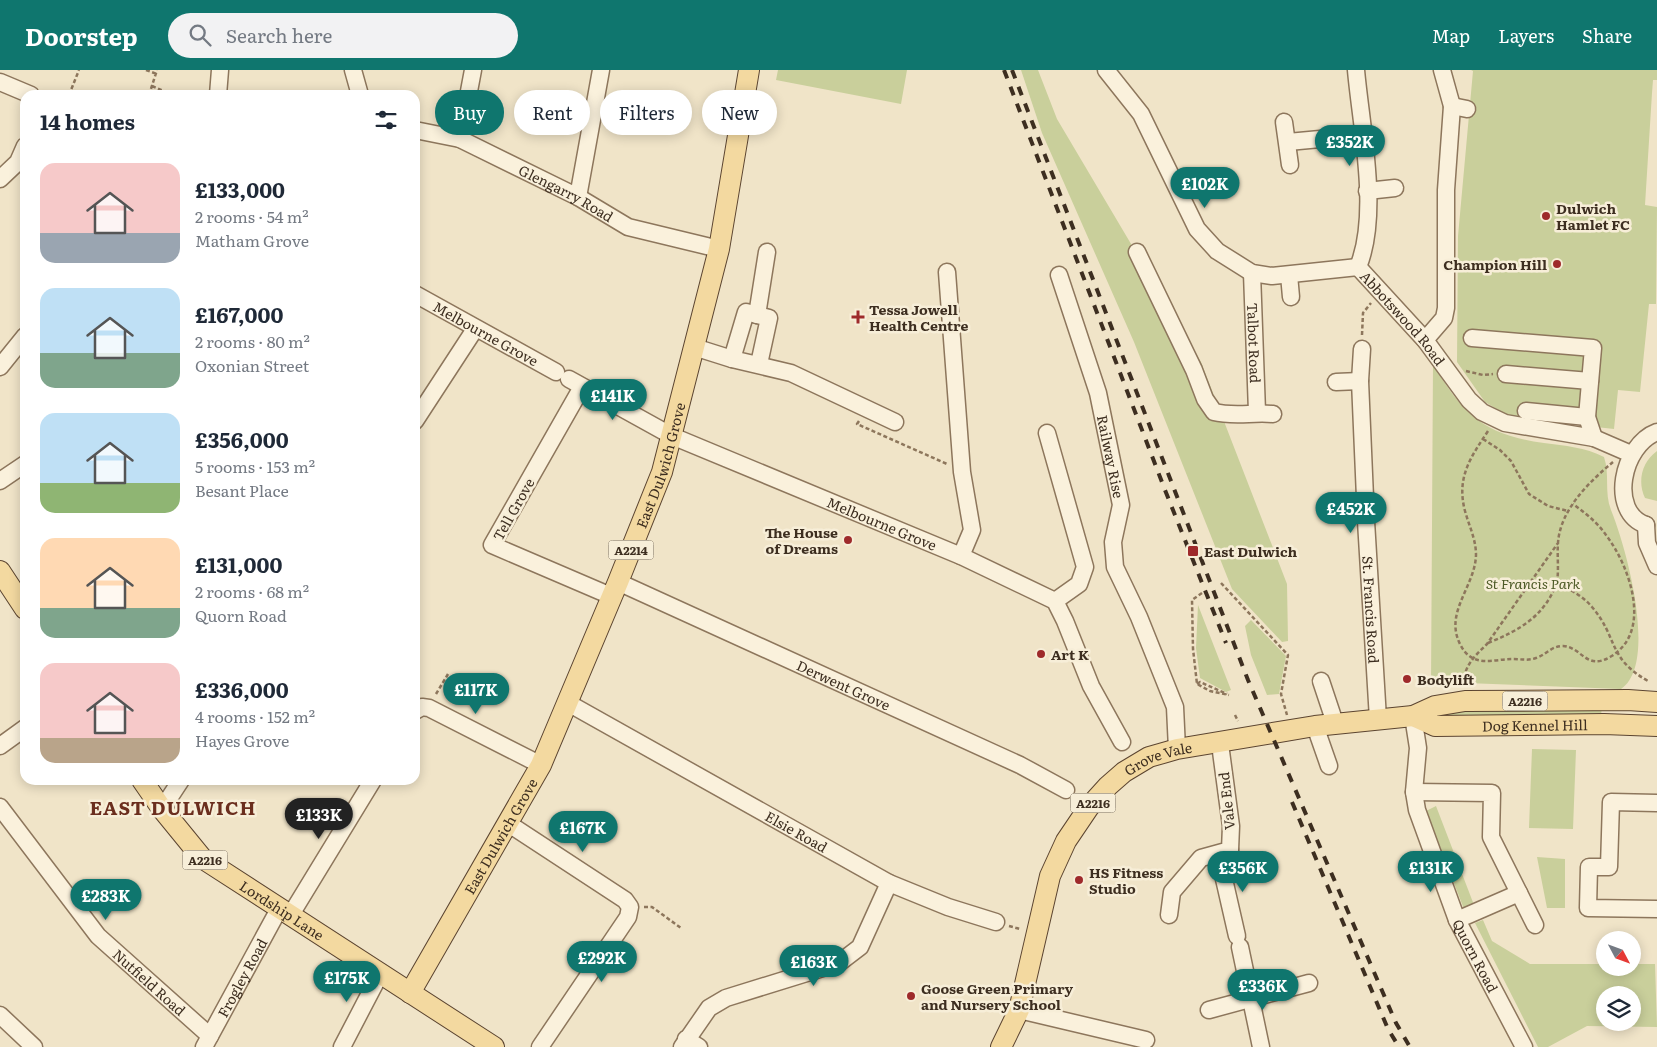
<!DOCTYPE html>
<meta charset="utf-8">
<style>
:root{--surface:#fff;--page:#f2f2f3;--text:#1f2937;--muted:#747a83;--accent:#0f766e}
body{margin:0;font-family:Literata,serif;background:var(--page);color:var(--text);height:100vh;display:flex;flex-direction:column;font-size:19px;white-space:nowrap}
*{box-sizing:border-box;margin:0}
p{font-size:16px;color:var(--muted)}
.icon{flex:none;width:28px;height:28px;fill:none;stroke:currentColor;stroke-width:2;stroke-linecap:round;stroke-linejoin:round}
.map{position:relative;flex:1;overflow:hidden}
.side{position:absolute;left:20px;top:20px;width:400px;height:695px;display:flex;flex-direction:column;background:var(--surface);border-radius:15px;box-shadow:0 2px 12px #0003}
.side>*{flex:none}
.banner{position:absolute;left:435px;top:20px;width:475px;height:45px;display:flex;gap:10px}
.needle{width:32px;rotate:131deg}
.controls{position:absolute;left:1596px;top:861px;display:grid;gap:10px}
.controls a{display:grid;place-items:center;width:45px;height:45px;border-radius:50%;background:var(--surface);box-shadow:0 2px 12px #0003;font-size:25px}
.price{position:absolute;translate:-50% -42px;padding:0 11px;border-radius:18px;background:var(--accent);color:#fff;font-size:16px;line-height:32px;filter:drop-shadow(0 1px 2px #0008)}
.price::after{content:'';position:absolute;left:50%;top:30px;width:15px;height:11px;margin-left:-8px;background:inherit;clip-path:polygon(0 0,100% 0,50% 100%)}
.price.selected{background:#222;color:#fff}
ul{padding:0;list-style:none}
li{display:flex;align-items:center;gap:15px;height:125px;padding:0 20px}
li span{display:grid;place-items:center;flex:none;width:140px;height:100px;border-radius:15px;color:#555}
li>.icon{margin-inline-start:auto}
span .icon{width:60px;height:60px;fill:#fffc;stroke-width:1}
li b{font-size:21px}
h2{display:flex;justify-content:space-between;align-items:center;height:60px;padding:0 20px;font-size:21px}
.chip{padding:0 18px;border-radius:22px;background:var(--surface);box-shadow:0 2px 12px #0003;font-size:18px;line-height:45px}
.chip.selected{background:var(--accent);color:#fff}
header{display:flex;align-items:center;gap:30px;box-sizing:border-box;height:70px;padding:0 25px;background:var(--accent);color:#fff}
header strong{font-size:24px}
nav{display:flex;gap:28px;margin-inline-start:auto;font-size:18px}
.search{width:350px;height:45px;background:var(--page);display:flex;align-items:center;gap:12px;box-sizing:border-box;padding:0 18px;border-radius:28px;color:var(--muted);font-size:19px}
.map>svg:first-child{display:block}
.green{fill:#c9cf9b;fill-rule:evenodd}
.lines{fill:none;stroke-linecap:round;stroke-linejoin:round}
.minor-casing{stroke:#8d765c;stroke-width:19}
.major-casing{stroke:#5b4430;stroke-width:22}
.path{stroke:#8d765c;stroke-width:2.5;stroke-dasharray:4 2.5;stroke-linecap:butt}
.minor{stroke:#faf1dc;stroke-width:16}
.major{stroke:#f3d9a0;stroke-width:20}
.rail{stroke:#3d2e20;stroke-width:4;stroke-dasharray:9 9;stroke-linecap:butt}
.poi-dot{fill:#9e2a2b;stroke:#f7eed8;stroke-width:2}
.labels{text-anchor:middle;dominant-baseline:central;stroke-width:5;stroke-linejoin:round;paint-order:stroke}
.shield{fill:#f7eed8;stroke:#756857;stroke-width:1}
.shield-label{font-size:12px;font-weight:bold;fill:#3d2e20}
.street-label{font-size:14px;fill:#3d2e20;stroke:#f7eed8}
.poi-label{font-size:14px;font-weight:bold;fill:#3d2e20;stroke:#f7eed8;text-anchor:start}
.park-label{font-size:14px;font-style:italic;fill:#4d5a26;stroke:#f7eed8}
.district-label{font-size:19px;font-weight:bold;letter-spacing:1px;fill:#6b2e1e;stroke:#f7eed8}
</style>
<header>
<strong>Doorstep</strong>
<div class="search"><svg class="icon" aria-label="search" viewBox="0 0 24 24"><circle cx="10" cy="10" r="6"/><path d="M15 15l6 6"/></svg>Search here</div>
<nav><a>Map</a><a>Layers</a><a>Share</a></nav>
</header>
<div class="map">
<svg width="1657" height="977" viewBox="0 0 1657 977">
<rect width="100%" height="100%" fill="#f0e4c8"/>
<path class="green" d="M778 0H907L901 34 776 10Z
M1021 0H1038L1057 49 1201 292 1287 514 1288 571 1282 572 1232 519 1134 272 1042 63Z
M1471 0H1657V10H1653L1652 23 1645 135 1657 137 1656 234H1649L1640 322 1618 320 1614 359 1543 351 1505 344 1485 332 1457 292 1458 166 1473 1Z
M1433 294C1463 345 1485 365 1544 373 1565 376 1585 377 1604 387 1610 404 1604 422 1611 440 1629 485 1657 595 1621 619L1466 613 1431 616Z
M1657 381V431L1645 428C1637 411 1642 392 1657 381Z
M1198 535 1231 620 1226 622 1200 608 1196 578Z
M1251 550 1286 586 1279 624 1267 625 1251 585 1245 556Z
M1602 637 1601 645 1440 649V642Z
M1532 679 1576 680 1573 759 1529 758Z
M1436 736 1474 835 1464 839 1426 741Z
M1537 787 1565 789V838H1547Z
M1483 850 1492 871 1530 894H1605V898H1632L1633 894H1655L1657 957 1587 956 1548 977H1538L1475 853ZM1605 925H1632V952H1605Z"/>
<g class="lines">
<defs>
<g id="minor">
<path d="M353 0 360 25"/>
<path d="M1106 0 1141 44 1197 159 1217 181 1252 203 1272 206 1358 197"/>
<path d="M1356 0C1361 57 1380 144 1358 197"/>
<path d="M0 12 31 25"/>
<path d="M218 25 220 0"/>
<path d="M1452 36 1467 39"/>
<path d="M1284 52 1290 95"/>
<path id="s1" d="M415 60 460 69 578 127 628 157 719 179"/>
<path d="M460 69 473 0"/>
<path d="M1288 72 1363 65"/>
<path d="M0 109 18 92 25 76"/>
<path d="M1367 121 1395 118"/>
<path d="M578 127 601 0"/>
<path d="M1137 182 1194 300 1205 329 1214 342C1234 347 1253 342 1273 344"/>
<path id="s2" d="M1358 197 1425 270 1469 330 1482 342 1505 353 1594 368 1631 384"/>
<path d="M947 202 962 402 972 460 961 486"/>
<path id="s3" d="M1252 203 1257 342"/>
<path id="s4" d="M1059 205 1098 323 1121 435 1113 472 1115 497 1139 547 1175 637 1177 679"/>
<path d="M1289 205 1291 227"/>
<path id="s5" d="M415 224 556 302"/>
<path d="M757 245 767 182"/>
<path d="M1472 268 1593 278 1587 347 1594 368"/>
<path d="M1425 270 1444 248 1446 238V120L1452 36 1442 0"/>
<path d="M694 277 732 289"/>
<path id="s6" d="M1362 279 1360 311 1366 451 1378 649"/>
<path d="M759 294 769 248 746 242 732 289 791 303 895 352"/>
<path d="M0 297 25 266"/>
<path d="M1506 304 1590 311"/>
<path id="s7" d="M569 309 672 366 961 486 1055 531 1065 551 1091 616 1122 672"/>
<path d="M1336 312 1360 311"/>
<path d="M582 317 492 475 611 526"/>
<path d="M1526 341 1587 347"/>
<path d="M415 351 475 259"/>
<path d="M1047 363 1085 497 1079 514 1055 531"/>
<path d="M0 411 25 394"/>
<path d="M1646 455C1608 442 1622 375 1657 362"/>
<path d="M1646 455 1647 473 1657 496"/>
<path id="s8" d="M618 512 1020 695 1066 720"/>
<path d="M1321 611 1335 653"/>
<path id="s9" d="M568 633 889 813 948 837 996 852"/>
<path d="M415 641 422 637 429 638 541 695"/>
<path id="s10" d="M1413 646 1418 678 1414 722 1417 740 1457 850 1524 977"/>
<path d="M1315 656 1329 696"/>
<path d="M0 676 25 658"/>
<path d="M1414 722 1492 723 1491 767 1535 855"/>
<path d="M1657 733 1611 732 1609 797H1589L1588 838 1657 839"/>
<path id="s11" d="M0 737 98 866 210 966"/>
<path d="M162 739 181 710"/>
<path d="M509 754 625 830 630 837 628 847 540 977"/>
<path d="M1230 780 1224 809 1237 866"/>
<path d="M1169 845 1172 822 1201 788 1230 780 1231 756 1220 674"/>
<path d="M290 846 373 710"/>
<path d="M1457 850 1519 823"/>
<path d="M1240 877 1261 977"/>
<path d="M1019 940 1146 970"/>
<path d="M1209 940 1309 913"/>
<path d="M0 945 34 977"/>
<path d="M686 969 699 977"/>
<path id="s12" d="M204 977 279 839"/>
<path d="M342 977 380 904"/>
<path d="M682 977 709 938 726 928 839 893 860 877 889 813"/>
</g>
<g id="major">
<path d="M0 501 25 539"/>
<path id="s13" d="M1413 646 1435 656 1604 654 1657 656"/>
<path id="s14" d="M142 710 162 739 202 788 494 977"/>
<path id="s15" d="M410 923 541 695 618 512 662 402 719 179 749 0"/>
<path id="s16" d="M1001 977 1019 940 1050 806 1066 771 1089 737 1108 716 1124 702 1149 687 1177 679 1315 656 1413 646 1435 636 1465 631 1628 630 1657 632"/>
</g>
</defs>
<use href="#minor" class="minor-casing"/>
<use href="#major" class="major-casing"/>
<path class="path" d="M146 0 157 4
M152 16 173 25
M69 25 79 0
M149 25 157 0
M1362 265 1363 243 1371 233
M1466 301 1483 305 1493 304
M859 351 857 354 947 394
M1488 361C1471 387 1456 407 1465 441 1469 456 1476 469 1476 485 1475 517 1444 542 1460 574 1472 599 1493 589 1513 589 1521 589 1528 591 1536 588 1546 585 1551 576 1563 576 1582 577 1586 601 1610 587 1654 562 1629 495 1606 465 1597 452 1585 443 1573 434
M1483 369 1500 380 1511 391 1529 424 1548 436 1568 441
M1613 392C1589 412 1560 440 1558 473 1557 486 1559 499 1557 512 1570 520 1583 526 1592 537 1618 567 1607 588 1648 611
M1221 513 1288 585 1281 624 1287 645
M1202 523 1192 530 1193 579 1197 614 1210 621 1229 625
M1488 573C1520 560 1545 546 1557 512
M1197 614 1200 612 1227 624
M1464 614C1463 596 1476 585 1487 574L1558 473
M436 624 448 604
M1235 645 1238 651
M644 837H652L681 858
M1009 856 1020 859"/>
<use href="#minor" class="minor"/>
<use href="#major" class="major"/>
<path class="rail" d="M1004 0 1165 420 1226 573
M1012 0 1248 610 1396 953 1410 977
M1292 732 1388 959 1399 977"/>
</g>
<g class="poi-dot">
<circle cx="1546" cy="146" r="5"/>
<circle cx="1557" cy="194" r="5"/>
<path d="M855.5 239.5h5v5h5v5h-5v5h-5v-5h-5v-5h5z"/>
<circle cx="848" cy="470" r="5"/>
<rect x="1187" y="475" width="12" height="12" rx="2.5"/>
<circle cx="1041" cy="584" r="5"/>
<circle cx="1407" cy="609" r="5"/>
<circle cx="1079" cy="810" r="5"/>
<circle cx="911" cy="926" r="5"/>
</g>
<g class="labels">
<g class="shield">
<rect x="608.5" y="470.5" width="45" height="19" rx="4"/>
<rect x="1502.5" y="621.5" width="45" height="19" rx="4"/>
<rect x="1070.5" y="723.5" width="45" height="19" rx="4"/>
<rect x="182.5" y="780.5" width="45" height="19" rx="4"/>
</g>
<g class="shield-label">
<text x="631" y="480">A2214</text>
<text x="1525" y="631">A2216</text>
<text x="1093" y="733">A2216</text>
<text x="205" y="790">A2216</text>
</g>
<g class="street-label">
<text stroke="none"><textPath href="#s1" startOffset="165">Glengarry Road</textPath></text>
<text stroke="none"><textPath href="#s2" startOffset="68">Abbotswood Road</textPath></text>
<text stroke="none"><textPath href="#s5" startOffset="81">Melbourne Grove</textPath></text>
<text stroke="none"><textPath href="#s3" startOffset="70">Talbot Road</textPath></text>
<text stroke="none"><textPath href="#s4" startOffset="189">Railway Rise</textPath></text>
<text stroke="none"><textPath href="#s15" startOffset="586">East Dulwich Grove</textPath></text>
<text transform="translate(513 439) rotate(-61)">Tell Grove</text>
<text stroke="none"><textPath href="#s7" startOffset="345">Melbourne Grove</textPath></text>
<text stroke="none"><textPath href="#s6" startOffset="261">St. Francis Road</textPath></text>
<text stroke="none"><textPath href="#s8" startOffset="248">Derwent Grove</textPath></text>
<text stroke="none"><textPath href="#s13" startOffset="124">Dog Kennel Hill</textPath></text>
<text stroke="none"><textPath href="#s16" startOffset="345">Grove Vale</textPath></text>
<text transform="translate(1226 731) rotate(-96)">Vale End</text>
<text stroke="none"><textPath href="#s9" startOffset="262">Elsie Road</textPath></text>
<text stroke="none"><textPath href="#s15" startOffset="181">East Dulwich Grove</textPath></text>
<text stroke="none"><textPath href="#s14" startOffset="194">Lordship Lane</textPath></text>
<text stroke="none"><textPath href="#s10" startOffset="252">Quorn Road</textPath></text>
<text stroke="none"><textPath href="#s12" startOffset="79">Frogley Road</textPath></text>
<text stroke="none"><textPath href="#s11" startOffset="231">Nutfield Road</textPath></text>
</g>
<g class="poi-label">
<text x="1556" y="138">Dulwich<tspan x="1556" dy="16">Hamlet FC</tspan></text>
<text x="1547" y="194" text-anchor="end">Champion Hill</text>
<text x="869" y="239">Tessa Jowell<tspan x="869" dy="16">Health Centre</tspan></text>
<text x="838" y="462" text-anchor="end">The House<tspan x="838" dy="16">of Dreams</tspan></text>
<text x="1204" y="481">East Dulwich</text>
<text x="1051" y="584">Art K</text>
<text x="1417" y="609">Bodylift</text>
<text x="1089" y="802">HS Fitness<tspan x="1089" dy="16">Studio</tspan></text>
<text x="921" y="918">Goose Green Primary<tspan x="921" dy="16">and Nursery School</tspan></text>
</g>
<g class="park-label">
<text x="1533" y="513">St Francis Park</text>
</g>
<g class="district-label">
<text x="173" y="737">EAST DULWICH</text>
</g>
</g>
</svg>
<div class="controls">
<a><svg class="needle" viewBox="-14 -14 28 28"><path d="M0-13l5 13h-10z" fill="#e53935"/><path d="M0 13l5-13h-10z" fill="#747a83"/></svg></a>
<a><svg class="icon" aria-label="layers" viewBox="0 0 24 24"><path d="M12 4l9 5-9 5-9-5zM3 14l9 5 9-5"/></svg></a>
</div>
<b class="price" style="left:1350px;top:97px">£352K</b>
<b class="price" style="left:1205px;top:139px">£102K</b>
<b class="price" style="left:613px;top:351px">£141K</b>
<b class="price" style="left:1351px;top:464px">£452K</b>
<b class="price" style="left:476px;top:645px">£117K</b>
<b class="price selected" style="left:319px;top:770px">£133K</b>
<b class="price" style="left:583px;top:783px">£167K</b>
<b class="price" style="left:1243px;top:823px">£356K</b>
<b class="price" style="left:1431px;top:823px">£131K</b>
<b class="price" style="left:106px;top:851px">£283K</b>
<b class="price" style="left:602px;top:913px">£292K</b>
<b class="price" style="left:814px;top:917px">£163K</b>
<b class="price" style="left:347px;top:933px">£175K</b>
<b class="price" style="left:1263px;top:941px">£336K</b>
<div class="banner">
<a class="chip selected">Buy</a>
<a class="chip">Rent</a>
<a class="chip">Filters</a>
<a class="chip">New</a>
</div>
<section class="side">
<h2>14 homes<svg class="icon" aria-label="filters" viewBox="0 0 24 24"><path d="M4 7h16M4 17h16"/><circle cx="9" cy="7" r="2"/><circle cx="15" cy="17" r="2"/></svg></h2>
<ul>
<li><span style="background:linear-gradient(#f6c9c9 70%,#9aa5b1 0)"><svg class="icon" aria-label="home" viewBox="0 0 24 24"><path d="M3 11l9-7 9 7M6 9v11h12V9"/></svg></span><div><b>£133,000</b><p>2 rooms · 54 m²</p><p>Matham Grove</p></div></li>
<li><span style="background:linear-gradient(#bfe0f5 65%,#7fa58c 0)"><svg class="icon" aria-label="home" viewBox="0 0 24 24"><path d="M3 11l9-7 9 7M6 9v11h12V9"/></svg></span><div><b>£167,000</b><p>2 rooms · 80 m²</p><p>Oxonian Street</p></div></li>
<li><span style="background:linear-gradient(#bfe0f5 70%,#8fb573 0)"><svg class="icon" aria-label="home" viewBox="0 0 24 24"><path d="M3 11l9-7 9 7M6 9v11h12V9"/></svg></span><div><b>£356,000</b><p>5 rooms · 153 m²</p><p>Besant Place</p></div></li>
<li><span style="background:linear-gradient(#ffd9b3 70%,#7fa58c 0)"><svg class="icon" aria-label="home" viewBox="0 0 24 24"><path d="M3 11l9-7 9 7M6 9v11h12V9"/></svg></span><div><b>£131,000</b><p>2 rooms · 68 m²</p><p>Quorn Road</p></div></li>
<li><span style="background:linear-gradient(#f6c9c9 75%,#b9a48a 0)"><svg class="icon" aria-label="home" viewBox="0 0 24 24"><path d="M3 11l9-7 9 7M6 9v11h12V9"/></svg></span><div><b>£336,000</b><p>4 rooms · 152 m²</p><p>Hayes Grove</p></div></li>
</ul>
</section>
</div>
